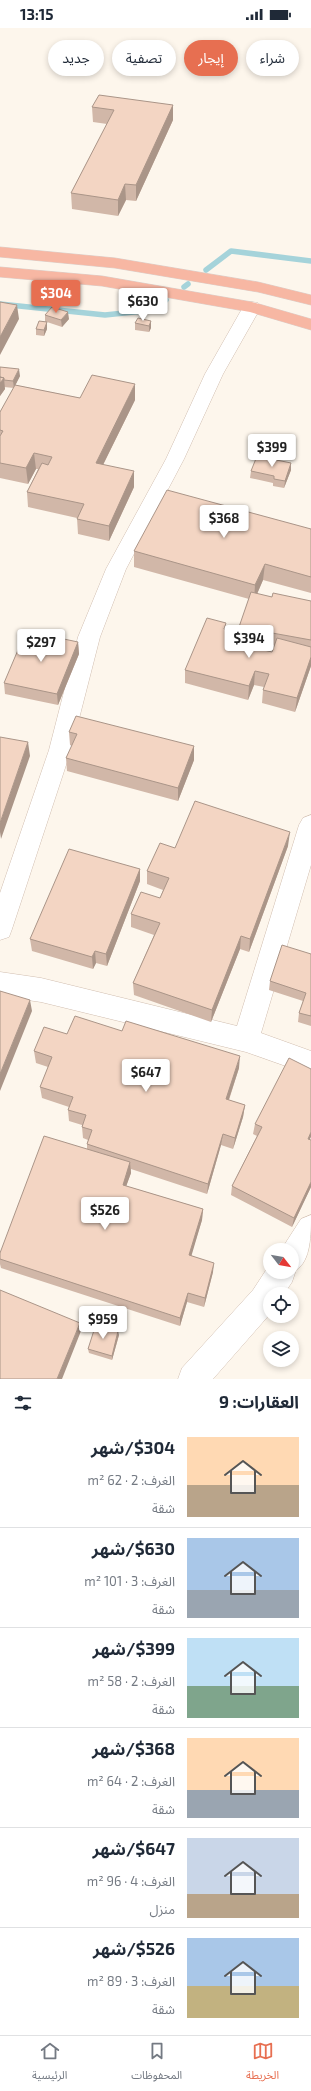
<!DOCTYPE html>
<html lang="ar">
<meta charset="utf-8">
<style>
:root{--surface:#fff;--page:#f2f2f3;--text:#1f2937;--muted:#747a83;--line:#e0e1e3;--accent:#e76f51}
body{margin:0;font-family:"Exo 2","Noto Sans Arabic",sans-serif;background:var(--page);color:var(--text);direction:rtl;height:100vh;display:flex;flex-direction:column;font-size:15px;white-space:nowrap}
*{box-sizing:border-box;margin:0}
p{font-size:13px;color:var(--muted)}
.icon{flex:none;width:22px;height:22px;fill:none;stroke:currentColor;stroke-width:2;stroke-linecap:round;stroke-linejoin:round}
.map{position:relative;height:1351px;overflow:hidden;direction:ltr}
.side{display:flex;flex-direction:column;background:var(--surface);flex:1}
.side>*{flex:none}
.top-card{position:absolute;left:12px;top:12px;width:287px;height:36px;direction:rtl;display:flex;gap:8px}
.needle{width:26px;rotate:121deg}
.tools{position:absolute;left:263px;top:1215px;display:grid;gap:8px}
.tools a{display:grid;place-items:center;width:36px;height:36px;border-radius:50%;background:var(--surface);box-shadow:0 2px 6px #0003;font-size:20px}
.price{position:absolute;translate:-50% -34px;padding:0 9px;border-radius:4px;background:#fff;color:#222;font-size:13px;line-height:26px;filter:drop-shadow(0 1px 2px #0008)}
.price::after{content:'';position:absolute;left:50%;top:24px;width:12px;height:9px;margin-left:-6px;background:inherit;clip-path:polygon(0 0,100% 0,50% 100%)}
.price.on{background:var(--accent);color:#fff}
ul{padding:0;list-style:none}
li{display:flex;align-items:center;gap:12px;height:100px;padding:0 12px}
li+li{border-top:1px solid var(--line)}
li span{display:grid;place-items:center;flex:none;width:112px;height:80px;border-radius:0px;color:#555}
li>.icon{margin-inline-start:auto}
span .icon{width:48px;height:48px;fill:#fffc;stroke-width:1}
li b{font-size:17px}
h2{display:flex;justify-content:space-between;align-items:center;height:48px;padding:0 12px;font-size:17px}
.chip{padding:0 14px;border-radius:18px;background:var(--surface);box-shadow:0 2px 6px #0003;font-size:14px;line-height:36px}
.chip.on{background:var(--accent);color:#fff}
.status{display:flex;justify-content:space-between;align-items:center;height:28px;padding:0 20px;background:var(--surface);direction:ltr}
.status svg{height:11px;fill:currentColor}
.tab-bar{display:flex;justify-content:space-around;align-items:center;height:56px;border-top:1px solid var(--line);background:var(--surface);font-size:11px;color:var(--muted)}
.tab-bar a{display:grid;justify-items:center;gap:2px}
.tab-bar .on{color:var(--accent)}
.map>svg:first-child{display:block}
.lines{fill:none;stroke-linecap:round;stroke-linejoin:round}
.stream{stroke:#a5d3da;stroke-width:5.5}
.minor-casing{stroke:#d1beb0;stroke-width:1}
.highway-casing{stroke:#dad1cd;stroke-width:1}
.minor{fill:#fff;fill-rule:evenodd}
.highway{fill:#f7b7a3;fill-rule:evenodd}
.wall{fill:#d1b7a8;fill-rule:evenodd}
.shaded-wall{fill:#aa9588}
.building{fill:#f3d5c3;stroke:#aa9588}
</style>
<div class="status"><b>13:15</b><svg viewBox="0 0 49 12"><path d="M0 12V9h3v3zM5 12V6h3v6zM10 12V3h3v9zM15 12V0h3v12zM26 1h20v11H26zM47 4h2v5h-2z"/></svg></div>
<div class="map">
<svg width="311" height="1351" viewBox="0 0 311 1351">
<rect width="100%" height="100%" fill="#fdf6ec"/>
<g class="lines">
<path class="stream" d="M206 242 231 223 311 233
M184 259 188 256
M0 276 105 287 153 282 166 272"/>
<defs>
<path id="minor" d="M252 274 258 275 261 279 223 346 184 431 126 541 100 609 71 722 12 901 9 909 0 912V865L49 722 78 609 106 541 166 431 205 346 243 279 246 275Z
M311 787V837L261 1005 311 1023V1047L246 1024 41 974 0 968V944L41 950 237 998 299 797 303 790Z
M311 1187C311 1206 311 1233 296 1242L292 1254 284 1266H270V1286L213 1351H178L182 1340 253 1262 270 1236V1244H292V1222H281L301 1191Z"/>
<path id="highway" d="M0 219 115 230 258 254 311 267V277L258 264 115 240 0 229Z
M0 239 102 248 252 274 311 291V302L250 284 102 258 0 249Z"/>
</defs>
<use href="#minor" class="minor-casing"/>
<use href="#highway" class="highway-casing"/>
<use href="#minor" class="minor"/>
<use href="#highway" class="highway"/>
</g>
<path class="wall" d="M173 77V92L136 173 126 172 118 188 72 181 71 165 107 96 93 94 92 79Z
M45 287 69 291 62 299 47 294V301L44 308 36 307V301L45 294Z
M151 293V300L149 304 135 302V295Z
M0 339 20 348 15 357 80 370 135 372 103 437 134 459 109 513 78 506 77 490 28 479 27 464 38 441H36L28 456 0 450V384L14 360 4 359 5 361 0 368Z
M291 435V442L284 460 273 458V455L250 450 251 443Z
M311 501V565L263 552 257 566 272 569 311 573V638L295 684 262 675 263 662 264 659 254 657 248 672 185 655V642L226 602 239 605V599L249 571 134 539V523ZM259 614 274 617 272 624 259 621Z
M78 614 79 626 58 677 5 666 4 655Z
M69 704 194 718V732L178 773 67 743 66 730 72 718 70 717Z
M288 818 249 924 240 921 211 994 134 967 133 955 154 907 131 899V886L160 870 163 862 147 856V843L175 820Z
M140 841V853L107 938 96 935 93 941 32 923 30 911Z
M311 926V998L298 994 299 985 303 973 269 962 270 953Z
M67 1006 239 1040 229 1072 245 1077 243 1089 233 1121 221 1117 207 1166 131 1141V1145L126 1158 203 1181 202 1192 191 1227 213 1244 204 1279 187 1274 180 1298 1 1240 0 1236V1225L87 1121V1116L88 1112 83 1110 82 1099V1097L69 1093 68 1082 69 1079 42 1070 40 1059 48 1039 36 1035 34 1023Z
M255 1096 310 1112 311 1159 292 1199 231 1167 232 1158 257 1108 253 1106Z
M119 1307 112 1332 89 1325 88 1321Z"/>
<path class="shaded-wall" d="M173 77V92L136 173V157Z
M125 156 126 172 118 188V172Z
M17 277 19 291 0 327V309Z
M68 284 69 291 62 299 61 292Z
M151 293V300L149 304V298Z
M47 294V301L44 308V302Z
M19 341 20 348 14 360 13 353Z
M4 350 5 361 0 368V355Z
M135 356V372L96 451V435Z
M34 425 36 441 28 456 26 440Z
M291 435V442L284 460 285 453Z
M134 443V459L109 513V498Z
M265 536 263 552 254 573 255 557Z
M260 610 258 624 256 620Z
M78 614 79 626 58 677 57 666Z
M311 629V638L295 684 297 670Z
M255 643 254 657 248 672 249 658Z
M28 714 30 728 1 811 0 804V795Z
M194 718V732L178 773V760Z
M290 804 288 818 249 924 250 911Z
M140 841V853L107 938 106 926Z
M241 908 240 921 211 994 212 982Z
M95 923 96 935 93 941 92 929Z
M30 972 32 983 0 1063V1046Z
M240 1028 239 1040 225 1083 226 1071Z
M245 1077 243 1089 233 1121 235 1110Z
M311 1104V1109L305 1121 308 1111Z
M223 1106 221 1117 207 1166 208 1156Z
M130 1134 131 1145 123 1167V1157Z
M311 1154V1159L292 1199 294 1190Z
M203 1181 202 1192 189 1236V1227Z
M214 1235 213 1244 204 1279 205 1270Z
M188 1265 187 1274 180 1298V1290Z
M80 1295 81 1303 62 1351H57Z
M118 1303 119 1307 112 1332V1328Z"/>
<path class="building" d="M99 67 173 77 136 157 125 156 118 172 71 165 114 82 92 79Z
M0 274 17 277 0 309Z
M52 279 68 284 61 292 45 287Z
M138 290 151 293 149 298 135 295Z
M39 293 47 294 44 302 36 301Z
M0 339 19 341 13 353 4 352V350L0 349Z
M92 347 135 356 96 435 134 443 109 498 77 491 84 476 27 464 42 435 48 437 52 429 34 425 26 440 0 435V408L3 403 0 402V384L15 357 80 370Z
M0 349 4 350 0 355Z
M257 428 291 435 285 453 274 451V448L251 443Z
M167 462 311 501V549L265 536 255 557 134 523Z
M251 564 272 569 273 565 311 573V612L239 599Z
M207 590 226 595 224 601 260 610 256 620 272 624 277 610 311 619V629L297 670 263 662 269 646 255 643 249 658 185 642Z
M26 603 78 614 57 666 4 655Z
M76 688 194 718 178 760 66 730 77 706 69 704Z
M0 709 28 714 0 795Z
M195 773 290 804 250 911 241 908 212 982 133 955 160 895 131 886 141 864 160 870 169 850 147 843 160 815 175 820Z
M69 821 140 841 106 926 95 923 92 929 30 911Z
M282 917 311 926V988L299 985 306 965 270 953Z
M0 963 30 972 0 1046Z
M75 988 122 1003 126 993 240 1028 226 1071 245 1077 235 1110 223 1106 208 1156 87 1116 92 1102 82 1099 86 1087 68 1082 73 1069 40 1059 52 1029 34 1023 44 999 67 1006Z
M289 1030 311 1041V1104L308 1111 311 1112V1154L294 1190 232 1158 262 1099 255 1096Z
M44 1108 130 1134 123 1157 203 1181 189 1227 214 1235 205 1270 188 1265 180 1290 0 1231V1225Z
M0 1262 80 1295 57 1351H0Z
M96 1296 118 1303 112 1328 88 1321Z"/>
</svg>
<div class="tools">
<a><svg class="needle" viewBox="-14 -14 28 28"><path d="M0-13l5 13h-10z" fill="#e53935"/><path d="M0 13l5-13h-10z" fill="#747a83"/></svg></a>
<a><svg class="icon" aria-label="locate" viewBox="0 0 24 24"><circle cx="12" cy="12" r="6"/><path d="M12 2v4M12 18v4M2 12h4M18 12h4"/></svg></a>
<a><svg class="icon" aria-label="layers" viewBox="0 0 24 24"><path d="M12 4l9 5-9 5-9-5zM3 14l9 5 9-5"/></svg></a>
</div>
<b class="price on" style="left:56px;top:286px">$304</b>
<b class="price" style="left:143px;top:294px">$630</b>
<b class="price" style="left:272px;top:440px">$399</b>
<b class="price" style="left:224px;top:511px">$368</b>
<b class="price" style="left:249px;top:631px">$394</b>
<b class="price" style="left:41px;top:635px">$297</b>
<b class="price" style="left:146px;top:1065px">$647</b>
<b class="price" style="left:105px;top:1203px">$526</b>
<b class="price" style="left:103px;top:1312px">$959</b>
<div class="top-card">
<a class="chip">شراء</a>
<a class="chip on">إيجار</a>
<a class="chip">تصفية</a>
<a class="chip">جديد</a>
</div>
</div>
<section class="side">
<h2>العقارات: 9<svg class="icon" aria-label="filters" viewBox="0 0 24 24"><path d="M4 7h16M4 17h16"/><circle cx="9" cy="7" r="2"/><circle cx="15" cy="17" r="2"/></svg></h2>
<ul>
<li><span style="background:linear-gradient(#ffd9b3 60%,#b9a48a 0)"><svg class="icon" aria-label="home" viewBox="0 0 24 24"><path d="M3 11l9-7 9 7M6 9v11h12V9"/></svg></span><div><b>$304/شهر</b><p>الغرف: 2 · 62 m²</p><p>شقة</p></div></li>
<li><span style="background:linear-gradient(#a9c7e8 65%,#9aa5b1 0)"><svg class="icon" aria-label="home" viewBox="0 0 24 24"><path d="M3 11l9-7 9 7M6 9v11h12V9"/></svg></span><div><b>$630/شهر</b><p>الغرف: 3 · 101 m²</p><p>شقة</p></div></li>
<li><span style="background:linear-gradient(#bfe0f5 60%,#7fa58c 0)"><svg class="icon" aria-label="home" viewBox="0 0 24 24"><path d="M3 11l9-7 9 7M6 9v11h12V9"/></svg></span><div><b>$399/شهر</b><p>الغرف: 2 · 58 m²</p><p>شقة</p></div></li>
<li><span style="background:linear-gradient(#ffd9b3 65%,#9aa5b1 0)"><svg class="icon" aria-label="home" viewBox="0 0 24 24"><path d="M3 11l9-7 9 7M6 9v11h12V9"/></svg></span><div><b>$368/شهر</b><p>الغرف: 2 · 64 m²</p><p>شقة</p></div></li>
<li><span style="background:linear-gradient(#c9d6e8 70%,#b9a48a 0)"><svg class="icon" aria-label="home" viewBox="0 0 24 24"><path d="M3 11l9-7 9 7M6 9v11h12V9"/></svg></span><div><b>$647/شهر</b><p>الغرف: 4 · 96 m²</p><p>منزل</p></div></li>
<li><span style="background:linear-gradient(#a9c7e8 60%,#c2b280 0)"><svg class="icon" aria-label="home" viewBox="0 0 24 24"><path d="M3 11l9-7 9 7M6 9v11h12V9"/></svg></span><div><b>$526/شهر</b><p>الغرف: 3 · 89 m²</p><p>شقة</p></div></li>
</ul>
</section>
<nav class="tab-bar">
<a class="on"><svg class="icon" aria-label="map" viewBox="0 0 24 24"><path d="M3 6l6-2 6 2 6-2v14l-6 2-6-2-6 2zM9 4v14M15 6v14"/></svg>الخريطة</a>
<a><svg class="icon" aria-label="saved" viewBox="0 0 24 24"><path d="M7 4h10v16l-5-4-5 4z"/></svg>المحفوظات</a>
<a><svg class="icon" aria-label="home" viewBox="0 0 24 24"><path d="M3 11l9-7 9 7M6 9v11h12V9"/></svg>الرئيسية</a>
</nav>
